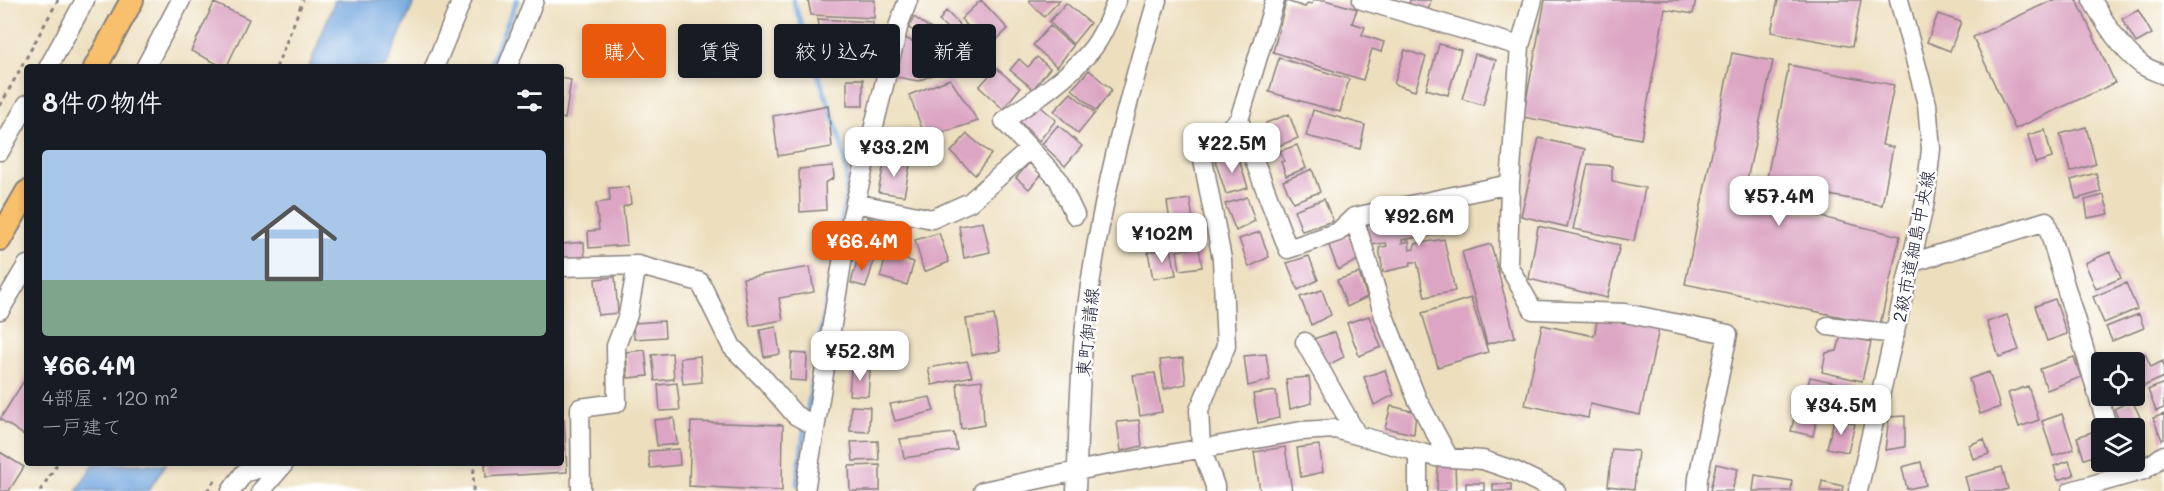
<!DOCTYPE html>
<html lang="ja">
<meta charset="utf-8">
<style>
:root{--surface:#171b24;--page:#20242c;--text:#f1f3f6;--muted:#9ea1a6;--accent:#ea580c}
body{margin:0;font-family:Mali,"Klee One",sans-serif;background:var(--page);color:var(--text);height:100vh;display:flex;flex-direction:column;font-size:22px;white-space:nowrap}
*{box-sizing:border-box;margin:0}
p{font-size:20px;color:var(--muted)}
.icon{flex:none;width:33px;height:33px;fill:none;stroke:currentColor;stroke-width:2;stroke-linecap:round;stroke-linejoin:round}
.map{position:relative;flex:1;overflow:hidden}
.sheet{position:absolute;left:24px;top:64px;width:540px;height:402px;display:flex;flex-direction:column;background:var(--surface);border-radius:6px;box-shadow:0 3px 9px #0003}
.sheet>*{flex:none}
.hud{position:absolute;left:582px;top:24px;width:570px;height:54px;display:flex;gap:12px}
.controls{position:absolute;left:2091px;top:352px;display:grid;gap:12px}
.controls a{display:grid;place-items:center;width:54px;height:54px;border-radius:6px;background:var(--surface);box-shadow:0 3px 9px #0003;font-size:30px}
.price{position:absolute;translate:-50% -51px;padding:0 14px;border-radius:12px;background:#fff;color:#222;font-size:20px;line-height:39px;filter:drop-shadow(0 2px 3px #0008)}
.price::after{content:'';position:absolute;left:50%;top:36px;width:18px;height:14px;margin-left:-9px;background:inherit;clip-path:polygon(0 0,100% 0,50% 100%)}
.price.on{background:var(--accent);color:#fff}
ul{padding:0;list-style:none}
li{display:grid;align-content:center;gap:12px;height:318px;padding:0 18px}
li span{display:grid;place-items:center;height:186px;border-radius:6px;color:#555}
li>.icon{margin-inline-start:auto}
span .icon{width:108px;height:108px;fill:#fffc;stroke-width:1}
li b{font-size:26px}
h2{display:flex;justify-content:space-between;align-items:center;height:72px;padding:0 18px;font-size:26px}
.tag{padding:0 21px;border-radius:6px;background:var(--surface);box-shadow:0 3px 9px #0003;font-size:21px;line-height:54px}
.tag.on{background:var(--accent);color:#fff}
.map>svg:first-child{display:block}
.water{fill:#71a5dd;stroke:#4a648c;stroke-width:1.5}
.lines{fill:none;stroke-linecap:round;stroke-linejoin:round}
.stream{stroke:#71a5dd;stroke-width:5}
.building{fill:#dca5c3}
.minor-casing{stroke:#88807c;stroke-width:21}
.major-casing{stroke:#88807c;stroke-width:26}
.path{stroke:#88807c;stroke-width:3;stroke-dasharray:4.5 4.5;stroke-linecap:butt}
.minor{stroke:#fff;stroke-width:18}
.major{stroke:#f8bf6c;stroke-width:22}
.labels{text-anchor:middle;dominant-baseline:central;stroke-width:5;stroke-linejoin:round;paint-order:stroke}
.street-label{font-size:18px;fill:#22223b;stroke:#fff}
</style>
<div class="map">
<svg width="2164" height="491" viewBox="0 0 2164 491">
<rect width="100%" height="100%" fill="#fff"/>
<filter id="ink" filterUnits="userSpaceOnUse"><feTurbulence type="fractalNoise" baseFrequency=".0167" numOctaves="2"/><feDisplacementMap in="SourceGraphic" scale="12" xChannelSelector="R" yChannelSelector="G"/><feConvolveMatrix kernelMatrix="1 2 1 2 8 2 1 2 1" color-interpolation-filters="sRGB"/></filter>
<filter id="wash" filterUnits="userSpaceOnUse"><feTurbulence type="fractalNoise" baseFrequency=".008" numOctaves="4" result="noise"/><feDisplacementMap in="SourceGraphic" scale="24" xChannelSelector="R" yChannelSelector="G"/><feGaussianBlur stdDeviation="1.35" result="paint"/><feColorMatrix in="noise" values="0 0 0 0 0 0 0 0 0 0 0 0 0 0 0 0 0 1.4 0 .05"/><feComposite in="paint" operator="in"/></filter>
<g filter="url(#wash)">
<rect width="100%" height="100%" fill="#eddfbe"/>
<path class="water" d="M335 0H415L386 67H309Z
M94 464H166L148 491H76Z"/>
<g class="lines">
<path class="stream" d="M793 0 839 135 847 172 846 197 839 232
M489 68 517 0
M797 484 804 431 831 274"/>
</g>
<g id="blocks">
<path class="building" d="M808 0H875L874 18 811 15Z
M981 0 1008 29 988 48 961 19Z
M1030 0H1060L1044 17 1029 1Z
M1314 0H1325L1357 9 1352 23 1365 27 1362 35 1384 42 1381 52 1372 49 1363 80 1273 52 1286 1 1305 7 1308 3 1312 4Z
M1410 0H1431L1428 10 1409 4Z
M1545 0H1696L1693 14 1665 9 1641 139 1523 117Z
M1778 0H1861L1852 47 1771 32Z
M2053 0H2077L2115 83 2015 129 1973 37Z
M214 3 249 19 226 68 191 51Z
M1066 3 1090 23 1073 44 1049 22Z
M2138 10 2152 34 2136 43 2122 19Z
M946 11 961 26 954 34 939 21Z
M1938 14 1961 22 1950 51 1927 42Z
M914 17 931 29 925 39 909 28Z
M818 19 873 22 872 68 825 67Z
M1050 26 1073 46 1057 67 1033 45Z
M901 36 932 51 943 71 918 81 891 76Z
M1439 44 1461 50 1448 95 1426 89Z
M1405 50 1426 57 1415 91 1394 84Z
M1732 53 1773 61 1743 198 1900 236 1880 325 1685 284Z
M1475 54 1496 60 1483 105 1462 99Z
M1037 57 1050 68 1033 89 1010 70 1019 59 1028 67Z
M1279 58 1349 79 1340 112 1269 92Z
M1789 65 1894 85 1882 145 1893 147 1882 205 1766 183Z
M996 68 1020 88 1003 109 979 87Z
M1089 70 1112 90 1096 111 1072 89Z
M561 78 571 80 565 119 561 118Z
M847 79H863V106H847Z
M950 79 978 121 926 138 909 95Z
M1071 93 1095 113 1078 134 1054 111Z
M1033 100 1056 120 1039 141 1016 118Z
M828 105 832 147 778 156 773 116Z
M1313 110 1365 125 1360 149 1306 136Z
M1289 114 1298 138 1276 147 1266 123Z
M1058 125 1082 146 1065 166 1042 144Z
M2086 127 2096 164 2070 172 2060 134Z
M2045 130 2052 158 2035 163 2028 135Z
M967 134 991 154 975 175 951 152Z
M1539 138 1585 149 1567 227 1521 216Z
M1297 145 1306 168 1286 176 1281 162 1284 161 1280 151Z
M1237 153 1248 188 1226 194 1215 160Z
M885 160 910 165 904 196 878 192Z
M1029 163 1042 174 1029 189 1016 178Z
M1588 164 1612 166V181L1645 188 1634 241 1573 229Z
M833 166 834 178 825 183 826 210 800 212 799 169Z
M1312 169 1320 192 1293 202 1283 181Z
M2096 173 2101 192 2076 199 2071 180Z
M629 187 631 204 623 207 627 245 589 248 588 231 599 230 596 203 610 201 609 188Z
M2104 195 2109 214 2088 218 2085 200Z
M1247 197 1255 221 1236 231 1225 204Z
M1190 199 1195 235 1173 239 1167 202Z
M1324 199 1333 221 1302 231 1294 210Z
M1462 207 1466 229 1402 240V243L1409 241 1410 250 1414 249 1415 244 1444 239 1455 291 1425 297 1417 262H1411L1410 266 1383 272 1379 248 1387 246 1386 243 1370 245 1367 224Z
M867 217 882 222 875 248 859 243Z
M895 221 910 226 903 252 887 247Z
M983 222 990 252 964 258 959 226Z
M1538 226 1620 245 1607 298 1529 279Z
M1260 232 1269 257 1249 267 1239 239Z
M939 233 949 262 924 272 915 240Z
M1349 236 1358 260 1338 270 1328 243Z
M584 242 585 262 564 264 562 244Z
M1491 244 1515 337 1487 344 1462 252Z
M1199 247 1202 267 1180 270 1177 251Z
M1171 248 1176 275 1153 279 1148 252Z
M2110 252 2121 278 2096 289 2085 263Z
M887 254 914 262 907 285 880 277Z
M1309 256 1318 280 1298 290 1287 263Z
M858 257 874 261 866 287 851 283Z
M810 267 814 292 779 298 783 320 750 326 743 278Z
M1359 273 1367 297 1347 307 1337 280Z
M615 277 618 313 598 315 595 279Z
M2126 283 2137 309 2104 323 2093 297Z
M1322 290 1331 315 1311 325 1300 297Z
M1471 298 1488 352 1438 367 1422 313Z
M2055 299 2067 334 2047 341 2035 306Z
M2139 314 2144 328 2112 341 2106 327Z
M994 315 1000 351 972 355 966 319Z
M2007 315 2019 350 1999 357 1987 322Z
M1369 316 1381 347 1359 356 1347 323Z
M1598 316 1659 329 1640 415 1590 404 1588 418 1525 405 1542 325 1594 336Z
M664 321 665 337 634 339 633 323Z
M776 327 780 354 764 357 760 330Z
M1335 332 1344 357 1324 367 1313 339Z
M1841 335 1871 342 1862 381 1822 372 1826 353 1837 351Z
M645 350 648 376 628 378 626 352Z
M672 353 674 379 655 381 652 355Z
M791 353 807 354 806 381 790 380Z
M2145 353 2151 367 2163 361 2164 377 2144 386 2132 359Z
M1266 354 1270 380 1248 386 1244 356Z
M700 356 702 382 683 384 680 358Z
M2074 357 2081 377 2047 390 2040 369Z
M1183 358 1186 384 1164 389 1160 360Z
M967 361 972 376 932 385 928 368Z
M851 369 870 370 868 396 849 395Z
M1385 370 1394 395 1374 405 1364 377Z
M1989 372 2000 407 1980 414 1969 379Z
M1155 373 1162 412 1140 416 1133 375Z
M27 376V437L0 419Z
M1309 377 1312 403 1290 409 1286 379Z
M1810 377 1852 386 1850 406 1805 396Z
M982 380 984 425 961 429 957 383Z
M677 383 680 410 660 411 658 385Z
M2164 383V408L2156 411 2148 390Z
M2028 386 2039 420 2019 427 2008 393Z
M1276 391 1279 418 1258 423 1253 394Z
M930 397 934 411 895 421 890 404Z
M2132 400 2140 417 2121 425 2114 409Z
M1798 402 1819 407 1813 436 1791 431Z
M851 406 870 407 869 432 850 431Z
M1391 406 1416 412 1414 434 1385 428Z
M2062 414 2074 449 2053 456 2042 421Z
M2164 414V439L2162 440 2153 418Z
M1905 416V447L1885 450 1889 417Z
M674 418 677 444 657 446 654 420Z
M561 419H564L567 472 486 477 485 464H561Z
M1834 419 1855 424 1848 452 1827 448Z
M1139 420 1142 446 1121 451 1117 422Z
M691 422 783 425 782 491 689 486Z
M2098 430 2102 440V453L2084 459 2077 437Z
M954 433 957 450 904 458 900 439Z
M2138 433 2146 455 2134 460V435Z
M1984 439 1989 454 1973 459 1969 445Z
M878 441 879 460 853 461 851 442Z
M1319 445 1323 472 1301 477 1297 448Z
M1285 447 1292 491H1260L1254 452Z
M679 449 680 465 650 468 648 451Z
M1612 449 1638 451 1634 489 1608 486Z
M0 452 24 467 9 491H0Z
M2069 461 2074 475 2058 480 2054 466Z
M1921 462 1926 485 1907 489 1902 467Z
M1438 464H1455L1456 491H1437Z
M1716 464 1738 469 1732 491H1710Z
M880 465V491H850L849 466Z
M2002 467 2008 489 2001 491H1969L1965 477Z
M1755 475 1792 481 1791 491H1753Z
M1822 481 1843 486 1842 491H1820Z
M1466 483H1484V491H1466Z
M1493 484H1511V491H1493Z"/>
</g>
</g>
<g filter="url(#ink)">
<use href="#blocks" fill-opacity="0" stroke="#88807c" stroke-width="1.5"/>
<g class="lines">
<defs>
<path id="minor" d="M1362 0 1520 46 1533 0
M2092 0C2105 23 2121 49 2142 65 2148 69 2157 72 2164 75
M1520 46 1510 184 1508 265 1533 310 1625 313 1728 334 1698 478 1697 491
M48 68 85 0
M145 68 181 0
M434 68 462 0
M507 68 534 0
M1239 120 1288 249 1338 232 1354 217 1510 184
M0 151 27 104
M855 203 932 219 970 202 1030 149
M1075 215 1058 179 1004 121C1032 101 1062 82 1085 57 1100 43 1109 19 1117 0
M1354 217 1384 316 1417 399 1449 458
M1911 263 2046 221 2108 429
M561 267 637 265 700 282 732 347 766 381 795 415 815 426
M0 310 27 265
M1828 326 1895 334
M1305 342 1357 435
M1418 452V491
M231 491 244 473 274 464
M261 491 284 464
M581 491 580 408 617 403 616 346 628 315 637 265
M805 491 845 244 899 24 908 0
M983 491 1096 467 1301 431 1335 429 1436 457 1483 460 1515 471 1556 491
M1076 491C1078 443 1079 394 1083 346 1093 228 1124 113 1157 0
M1215 491V486L1201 448 1199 410 1226 346 1222 259 1203 160 1208 146 1239 120 1275 0
M1858 491 1925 202 1931 149 1927 104 1899 0
M2071 491 2144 470 2164 455"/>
<path id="major" d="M95 68 132 0
M0 239 27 192"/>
</defs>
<use href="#minor" class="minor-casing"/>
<use href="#major" class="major-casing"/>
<path class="path" d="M276 68 303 0
M0 106 58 0
M40 491 57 464
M207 491 215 480
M473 491 474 464"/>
<use href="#minor" class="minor"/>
<use href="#major" class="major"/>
</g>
</g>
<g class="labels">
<g class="street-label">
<text transform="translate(1913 246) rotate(-79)">2級市道細島中央線</text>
<text transform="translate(1087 332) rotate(-84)">東町御請線</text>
</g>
</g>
</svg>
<div class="controls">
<a><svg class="icon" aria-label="locate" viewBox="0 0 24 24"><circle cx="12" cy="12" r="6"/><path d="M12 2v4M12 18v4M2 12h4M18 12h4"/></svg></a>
<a><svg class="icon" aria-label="layers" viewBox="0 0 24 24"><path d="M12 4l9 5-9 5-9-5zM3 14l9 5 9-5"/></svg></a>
</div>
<b class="price" style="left:1232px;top:174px">¥22.5M</b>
<b class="price" style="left:894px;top:178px">¥33.2M</b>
<b class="price" style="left:1779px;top:227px">¥57.4M</b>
<b class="price" style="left:1419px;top:247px">¥92.6M</b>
<b class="price" style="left:1162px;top:264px">¥102M</b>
<b class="price on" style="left:862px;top:272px">¥66.4M</b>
<b class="price" style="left:860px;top:382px">¥52.3M</b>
<b class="price" style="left:1841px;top:436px">¥34.5M</b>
<div class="hud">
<a class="tag on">購入</a>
<a class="tag">賃貸</a>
<a class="tag">絞り込み</a>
<a class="tag">新着</a>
</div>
<section class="sheet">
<h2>8件の物件<svg class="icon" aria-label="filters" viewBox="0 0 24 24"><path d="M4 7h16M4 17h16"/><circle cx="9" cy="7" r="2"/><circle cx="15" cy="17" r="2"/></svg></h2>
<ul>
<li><span style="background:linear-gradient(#a9c7e8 70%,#7fa58c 0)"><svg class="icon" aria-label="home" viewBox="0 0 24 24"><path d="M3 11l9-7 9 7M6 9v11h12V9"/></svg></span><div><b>¥66.4M</b><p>4部屋 · 120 m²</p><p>一戸建て</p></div></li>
</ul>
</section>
</div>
